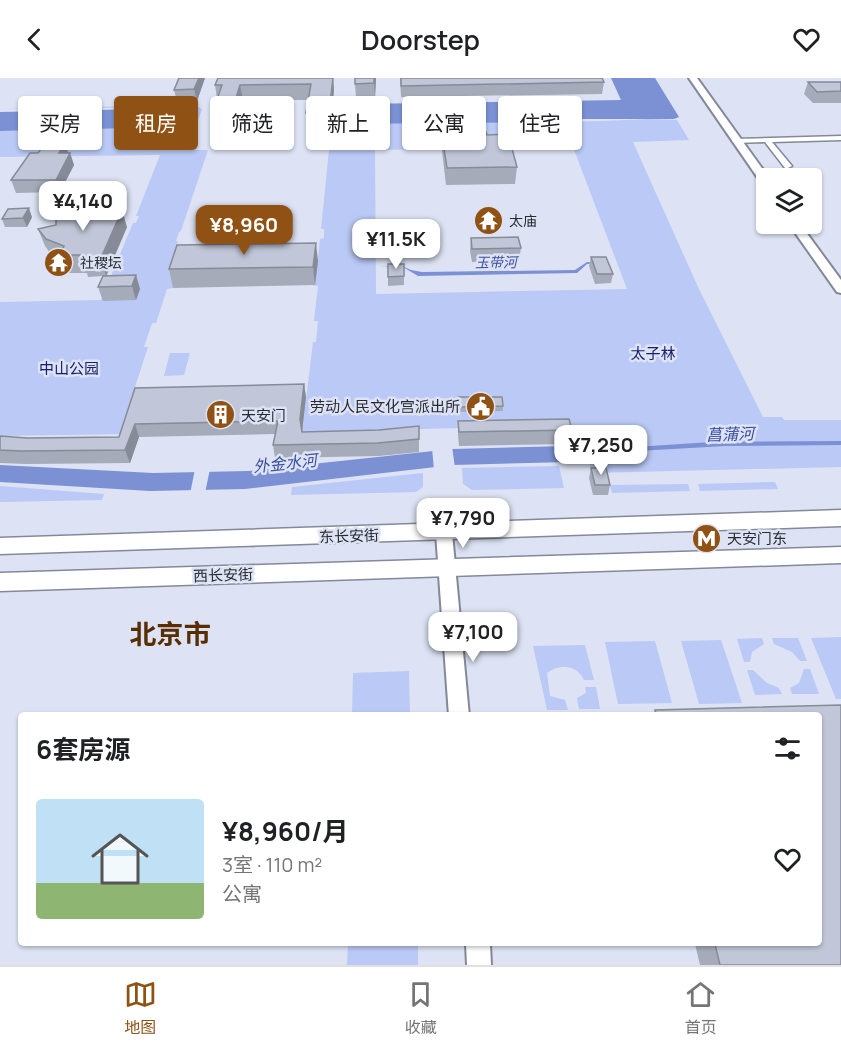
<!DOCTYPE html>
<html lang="zh">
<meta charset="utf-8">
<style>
:root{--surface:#fff;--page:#f2f2f2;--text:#202124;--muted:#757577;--line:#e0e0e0;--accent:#8f5214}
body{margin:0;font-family:Manrope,"Noto Sans SC",sans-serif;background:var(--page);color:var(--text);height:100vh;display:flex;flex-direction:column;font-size:22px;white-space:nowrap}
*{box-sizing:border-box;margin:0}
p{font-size:20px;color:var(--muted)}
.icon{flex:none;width:33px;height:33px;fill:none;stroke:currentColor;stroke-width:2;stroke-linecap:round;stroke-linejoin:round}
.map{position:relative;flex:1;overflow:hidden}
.details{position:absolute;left:18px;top:634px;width:804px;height:234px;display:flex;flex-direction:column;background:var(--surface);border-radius:6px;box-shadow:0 2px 4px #0004}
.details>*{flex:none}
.top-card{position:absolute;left:18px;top:18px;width:806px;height:54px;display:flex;gap:12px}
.controls{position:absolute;left:756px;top:90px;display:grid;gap:12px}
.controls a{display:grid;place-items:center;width:66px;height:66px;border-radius:6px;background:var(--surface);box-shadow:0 2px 4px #0004;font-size:30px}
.price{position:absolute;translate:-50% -51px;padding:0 14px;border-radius:12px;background:#fff;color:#222;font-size:20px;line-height:39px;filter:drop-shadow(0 2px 3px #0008)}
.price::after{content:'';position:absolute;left:50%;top:36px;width:18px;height:14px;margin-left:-9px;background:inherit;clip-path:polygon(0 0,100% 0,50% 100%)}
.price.on{background:var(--accent);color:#fff}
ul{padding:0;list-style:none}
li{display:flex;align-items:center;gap:18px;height:150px;padding:0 18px}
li+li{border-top:2px solid var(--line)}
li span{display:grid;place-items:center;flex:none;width:168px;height:120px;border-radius:6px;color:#555}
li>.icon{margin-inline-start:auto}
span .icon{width:72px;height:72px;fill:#fffc;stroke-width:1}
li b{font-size:26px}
h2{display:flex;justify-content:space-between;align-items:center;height:72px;padding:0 18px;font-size:26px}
.chip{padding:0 21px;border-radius:6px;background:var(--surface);box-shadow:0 2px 4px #0004;font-size:21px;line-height:54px}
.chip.on{background:var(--accent);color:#fff}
header{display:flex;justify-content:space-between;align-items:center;height:78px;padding:0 18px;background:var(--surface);font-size:27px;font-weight:600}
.dock{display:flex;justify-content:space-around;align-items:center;height:84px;border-top:2px solid var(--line);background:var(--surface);font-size:16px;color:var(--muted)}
.dock a{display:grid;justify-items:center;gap:3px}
.dock .on{color:var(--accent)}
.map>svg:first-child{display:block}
.green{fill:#bac9f5;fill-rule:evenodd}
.water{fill:#7b91d4}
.pier{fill:#dde3f4}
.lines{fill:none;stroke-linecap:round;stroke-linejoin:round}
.street-casing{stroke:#848999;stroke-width:3}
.secondary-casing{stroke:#848999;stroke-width:4}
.highway-casing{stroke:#848999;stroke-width:3}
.street{fill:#fff;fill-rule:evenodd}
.secondary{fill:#fff;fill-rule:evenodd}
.highway{fill:#fff;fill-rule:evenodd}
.wall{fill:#a6abba}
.shaded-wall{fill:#878b97}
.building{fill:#c1c7d8;stroke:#878b97;stroke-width:1.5}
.labels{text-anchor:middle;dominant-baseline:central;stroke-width:5;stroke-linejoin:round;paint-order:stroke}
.far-poi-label{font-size:14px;fill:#292b32;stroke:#dde3f4;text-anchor:start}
.far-water-label{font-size:14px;font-style:italic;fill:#3a4e9f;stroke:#dde3f4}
.park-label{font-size:15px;fill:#16206e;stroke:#dde3f4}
.poi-label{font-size:15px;fill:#292b32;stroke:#dde3f4;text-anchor:start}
.street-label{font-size:15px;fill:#292b32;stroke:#dde3f4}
.water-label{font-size:16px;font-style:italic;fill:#3a4e9f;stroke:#dde3f4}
.town-label{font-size:27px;font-weight:bold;fill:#572d01;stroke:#dde3f4}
</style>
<header><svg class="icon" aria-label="back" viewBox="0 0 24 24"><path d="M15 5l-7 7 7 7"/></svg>Doorstep<svg class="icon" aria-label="heart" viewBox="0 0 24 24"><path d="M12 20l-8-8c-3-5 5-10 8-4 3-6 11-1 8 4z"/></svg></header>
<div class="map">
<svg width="841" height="887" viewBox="0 0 841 887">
<rect width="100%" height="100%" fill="#dde3f4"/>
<path class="green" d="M195 27 202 31 196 48H188L179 72H208L181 153 179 154 176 163H178L174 176 173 210 167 211 156 245H152L144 269H148L135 309H144L129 356 0 358V224L101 222 133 145H136L139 138H136L160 77 0 79V53L187 49 194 29 0 31Z
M649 41 677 42 689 62 633 64 698 209 763 339H782L784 342H841V389L592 395 580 347 302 354 313 264H316L318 243H314L318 208 312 207H315L320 161 324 160V151H321L329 72 357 71 358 46 603 43ZM573 69 627 211 376 216 375 72Z
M170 275H190L184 297 164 298Z
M559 388 564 410 472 412 463 406 462 390Z
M423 395V409L416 414 291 417 292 409Z
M775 404 778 411 700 413 698 406Z
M688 406 690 413 612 415 610 407Z
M0 408 104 416 102 422 0 424Z
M841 559V621H836L811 560Z
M762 560 764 566 752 574 750 584H744L737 561Z
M772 560H798L807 583H800L792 574 774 566Z
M721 562 742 625 699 626 681 563Z
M655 563 672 625 618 626 605 564Z
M585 567 594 602H584C577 587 560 585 547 595L550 618 565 622 568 632H547L533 568Z
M804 591H810L819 616H792L790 610 799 605Z
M747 592H753L767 605 779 610 782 616 755 617Z
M409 593 410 637H352L353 595Z
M585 609H596L600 631H579L577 620 586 615Z
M348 866H418V887H347Z"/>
<path class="water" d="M611 0H655L679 39 674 41H565L553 44 358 46V26L621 22Z
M192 30 185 49 0 53V34Z
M587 184 611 185 587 186 577 195 418 198 403 189H380L402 188 411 192 422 194 575 192Z
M841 363V367L725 368 620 374 619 370 712 364Z
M566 368 573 378 569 384 453 387 245 411 150 413 0 404V387L153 395 248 393 452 371Z"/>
<path class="pier" d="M452 368 455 390 434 392 432 370Z
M195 391H210L205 415 190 416Z"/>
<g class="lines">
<defs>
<path id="street" d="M841 58V62L772 64 792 88 788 90H785L765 64 735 65 732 63 735 61Z"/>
<path id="secondary" d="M689 0H697L769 100H766V107L762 106Z
M789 146H800L841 202V215L837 214Z
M444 449 450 451 452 455 469 638H449L436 455 438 451Z
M466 866H490L491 887H467Z"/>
<path id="highway" d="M841 432V448L0 476V460Z
M841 469V485L0 513V495Z"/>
</defs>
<use href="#street" class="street-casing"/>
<use href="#secondary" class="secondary-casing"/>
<use href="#highway" class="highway-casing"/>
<use href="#street" class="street"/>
<use href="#secondary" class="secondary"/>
<use href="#highway" class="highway"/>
</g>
<path class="wall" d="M179 0H205L197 23H177L174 12Z
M333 0 334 12 330 50 308 51 306 35 309 22H243L234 52H215L212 36 217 21 215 7Z
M376 0 375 20H356L355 6Z
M400 0H602L604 4 602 16 401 19Z
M808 4H841V25H813L804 16Z
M442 57H487L517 89 515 106 446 107 442 73Z
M68 75H70L74 87 60 114 16 115 11 102Z
M32 139 27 149H5L2 141Z
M127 149 107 197H136L140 211 136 222 103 223 98 209 103 198 88 199 87 195H67L63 183 53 179 45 168 38 151Z
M471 160 521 170 519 183 472 184 470 173Z
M591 179 613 196 611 205 595 206 589 188Z
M318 183 315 207 173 210 169 191Z
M388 186H404V207L388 208Z
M304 306 306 319 302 354 419 361V374L379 378 275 380 273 367 275 356 139 359 130 385 27 386 0 385V358L27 360 119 359 135 310Z
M459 319 503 328V333L459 334Z
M458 343 572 352 569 366 459 368 458 357Z
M591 390 610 407 608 417H593L589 400Z
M841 627V887H700L695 866H819V638H653L655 632Z"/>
<path class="shaded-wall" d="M199 0H205L197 23 194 11Z
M333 0 334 12 330 50 329 34Z
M374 0H376L375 20 374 5Z
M240 7 243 22 234 52 231 36Z
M65 65 69 77 59 75Z
M70 75 74 87 60 114 56 102Z
M29 130 32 139 27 149 23 140Z
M122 132 127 149 106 198 101 180Z
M316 165 318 183 315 207 313 189Z
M136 197 140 211 136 222 132 208Z
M304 306 306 319 302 354 304 367 300 341Z
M135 346 139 359 130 385 125 372Z"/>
<path class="building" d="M179 0H199L194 11 174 12Z
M218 0H333L329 34 306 35 311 6 240 7 231 36H212L222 7H215Z
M355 0H374V5L355 6Z
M401 0H602L604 4 401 8Z
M808 4H841V13L817 14Z
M486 54 487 57 508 56 517 89 447 90 442 57Z
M45 65H65L59 75H70L56 102H11L30 75H38Z
M29 130 23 140 2 141 8 131Z
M122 132 101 180 82 181 84 177H61L64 168 46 161 38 151 56 147V133Z
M518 159 521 170 472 171 471 160Z
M316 165 313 189 169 191 177 167Z
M591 179H606L613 196H597Z
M388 186H404V198L388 199Z
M136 197 132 208 98 209 103 198Z
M304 306 300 341 302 354 379 352 419 348V361L378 365 273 367 278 343 135 346 125 372 20 373 0 372V358L27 360 119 359 135 310Z
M459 319H502L503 328 460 329Z
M569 341 572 352 459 354 458 343Z
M591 390H606L610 407H595Z
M841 627V887H720L715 866H819V638H657L655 632Z"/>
<defs>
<symbol id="temple-disc" viewBox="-11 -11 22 22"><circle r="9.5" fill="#8f5214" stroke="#dde3f4"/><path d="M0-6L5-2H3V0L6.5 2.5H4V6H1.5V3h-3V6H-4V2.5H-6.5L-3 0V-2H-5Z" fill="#fff"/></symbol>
<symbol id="civic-disc" viewBox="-11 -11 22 22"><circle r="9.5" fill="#8f5214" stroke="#dde3f4"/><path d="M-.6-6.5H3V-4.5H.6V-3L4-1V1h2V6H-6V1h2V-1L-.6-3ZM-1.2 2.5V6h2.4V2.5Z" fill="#fff"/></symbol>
<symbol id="building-disc" viewBox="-11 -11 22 22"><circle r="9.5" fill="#8f5214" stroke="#dde3f4"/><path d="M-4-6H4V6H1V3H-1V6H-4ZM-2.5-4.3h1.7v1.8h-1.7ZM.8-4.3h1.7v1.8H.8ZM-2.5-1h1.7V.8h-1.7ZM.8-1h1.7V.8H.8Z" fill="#fff"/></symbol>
<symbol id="metro-disc" viewBox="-11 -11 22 22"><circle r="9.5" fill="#8f5214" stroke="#dde3f4"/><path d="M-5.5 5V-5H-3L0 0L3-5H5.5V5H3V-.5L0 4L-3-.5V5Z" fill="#fff"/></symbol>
</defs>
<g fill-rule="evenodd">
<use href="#temple-disc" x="472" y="126" width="33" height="33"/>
<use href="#temple-disc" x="42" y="168" width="33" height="33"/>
<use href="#civic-disc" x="464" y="312" width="33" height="33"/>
<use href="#building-disc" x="204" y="320" width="33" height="33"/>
<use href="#metro-disc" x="690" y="444" width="33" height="33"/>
</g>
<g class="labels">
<g class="far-poi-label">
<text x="509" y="142">太庙</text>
<text x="80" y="184">社稷坛</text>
</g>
<g class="far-water-label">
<text transform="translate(496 184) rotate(-1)">玉带河</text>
</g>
<g class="park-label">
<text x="653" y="275">太子林</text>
<text x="69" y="290">中山公园</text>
</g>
<g class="poi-label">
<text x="460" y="328" text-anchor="end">劳动人民文化宫派出所</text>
<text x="241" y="337">天安门</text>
<text x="727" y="460">天安门东</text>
</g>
<g class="street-label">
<text transform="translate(349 458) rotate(-2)">东长安街</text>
<text transform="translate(223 497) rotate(-2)">西长安街</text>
</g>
<g class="water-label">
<text transform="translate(730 356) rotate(-2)">菖蒲河</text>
<text transform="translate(285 385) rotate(-6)">外金水河</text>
</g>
<g class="town-label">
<text x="170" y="555">北京市</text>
</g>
</g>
</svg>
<div class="controls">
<a><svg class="icon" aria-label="layers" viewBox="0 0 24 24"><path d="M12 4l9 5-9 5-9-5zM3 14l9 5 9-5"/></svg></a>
</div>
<b class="price" style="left:83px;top:154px">¥4,140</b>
<b class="price on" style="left:244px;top:178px">¥8,960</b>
<b class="price" style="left:396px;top:192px">¥11.5K</b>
<b class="price" style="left:601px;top:398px">¥7,250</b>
<b class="price" style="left:463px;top:471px">¥7,790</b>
<b class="price" style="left:473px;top:585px">¥7,100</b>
<div class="top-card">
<a class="chip">买房</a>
<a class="chip on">租房</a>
<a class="chip">筛选</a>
<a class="chip">新上</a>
<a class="chip">公寓</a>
<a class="chip">住宅</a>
</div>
<section class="details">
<h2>6套房源<svg class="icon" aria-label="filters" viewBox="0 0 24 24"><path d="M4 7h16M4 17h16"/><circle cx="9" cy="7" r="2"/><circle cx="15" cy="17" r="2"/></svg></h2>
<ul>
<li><span style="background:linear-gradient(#bfe0f5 70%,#8fb573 0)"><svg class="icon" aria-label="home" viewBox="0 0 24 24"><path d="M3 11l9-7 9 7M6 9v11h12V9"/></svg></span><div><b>¥8,960/月</b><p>3室 · 110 m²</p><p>公寓</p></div><svg class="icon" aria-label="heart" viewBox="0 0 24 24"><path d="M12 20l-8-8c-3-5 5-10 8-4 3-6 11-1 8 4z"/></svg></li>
</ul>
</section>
</div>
<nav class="dock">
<a class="on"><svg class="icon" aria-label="map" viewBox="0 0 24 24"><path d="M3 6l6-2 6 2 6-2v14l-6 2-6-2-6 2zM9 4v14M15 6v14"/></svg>地图</a>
<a><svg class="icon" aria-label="saved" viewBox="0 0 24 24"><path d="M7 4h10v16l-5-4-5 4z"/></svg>收藏</a>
<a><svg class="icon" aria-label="home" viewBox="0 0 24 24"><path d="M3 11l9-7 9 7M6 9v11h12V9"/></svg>首页</a>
</nav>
